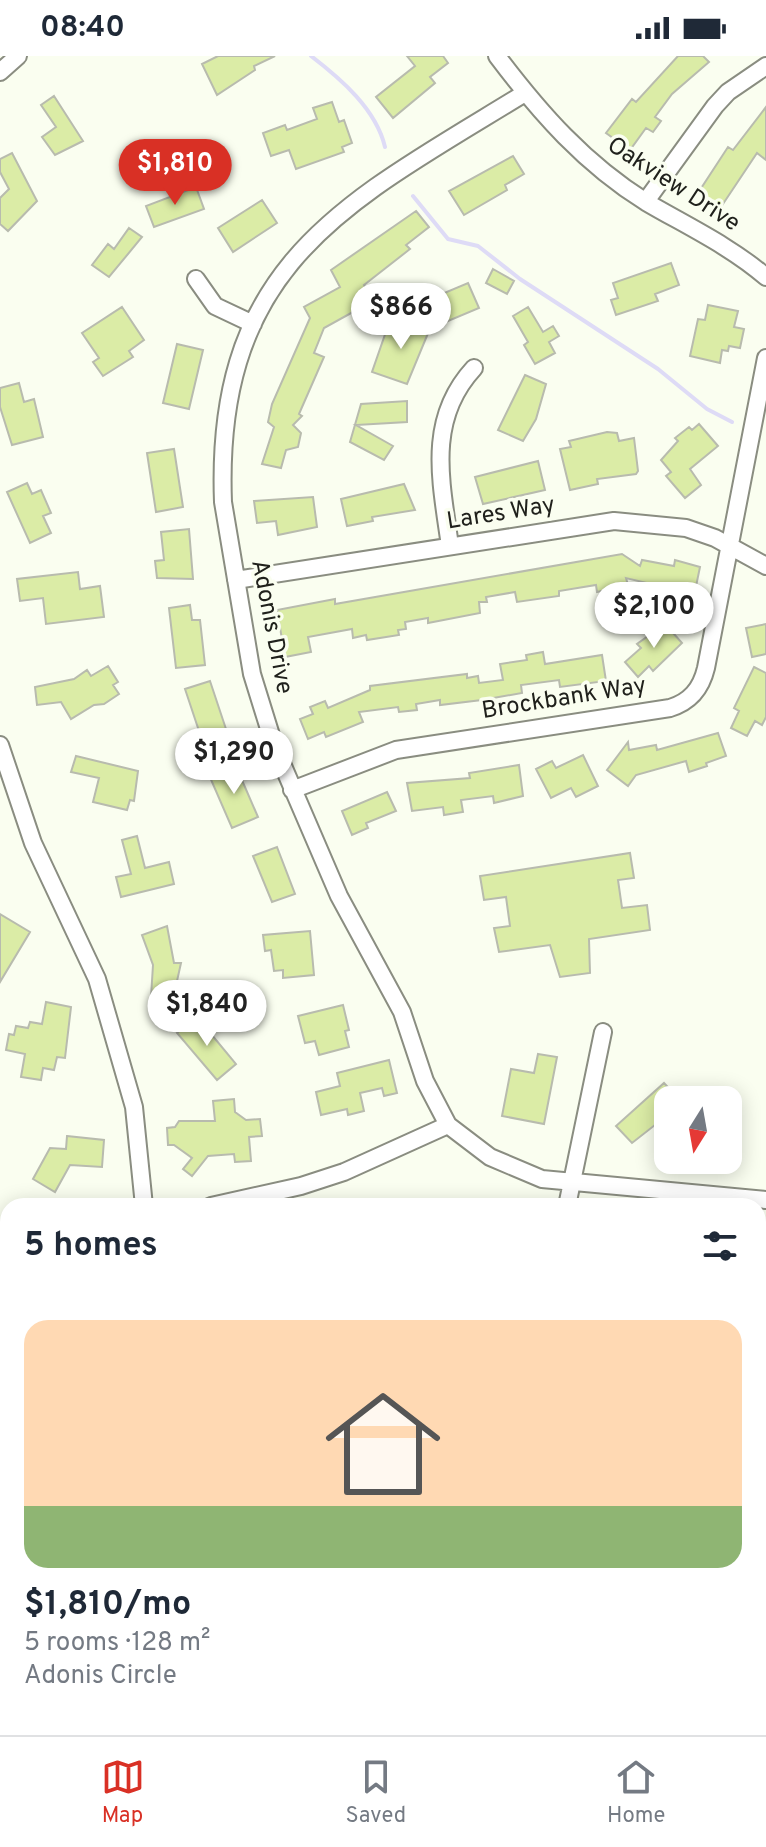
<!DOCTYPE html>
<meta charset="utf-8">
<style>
:root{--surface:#fff;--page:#f2f2f3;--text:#1f2937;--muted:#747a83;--line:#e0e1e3;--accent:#d93025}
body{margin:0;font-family:Overpass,sans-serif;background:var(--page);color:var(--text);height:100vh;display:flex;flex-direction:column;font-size:30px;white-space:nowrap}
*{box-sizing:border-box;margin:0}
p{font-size:26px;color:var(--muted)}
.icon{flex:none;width:44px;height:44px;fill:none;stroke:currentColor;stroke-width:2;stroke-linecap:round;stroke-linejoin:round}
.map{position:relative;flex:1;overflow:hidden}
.side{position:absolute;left:0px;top:1142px;width:766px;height:538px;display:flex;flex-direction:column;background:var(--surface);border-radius:24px 24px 0 0;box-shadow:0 4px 20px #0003}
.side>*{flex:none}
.needle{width:52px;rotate:191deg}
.fabs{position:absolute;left:654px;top:1030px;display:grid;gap:16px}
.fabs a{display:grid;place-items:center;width:88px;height:88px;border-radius:16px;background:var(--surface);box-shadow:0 4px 20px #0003;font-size:40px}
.price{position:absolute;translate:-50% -68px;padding:0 18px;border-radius:28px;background:#fff;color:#222;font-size:26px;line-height:52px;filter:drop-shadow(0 2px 4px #0008)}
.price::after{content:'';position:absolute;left:50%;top:48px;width:24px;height:18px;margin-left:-12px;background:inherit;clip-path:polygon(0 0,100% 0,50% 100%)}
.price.selected{background:var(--accent);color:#fff}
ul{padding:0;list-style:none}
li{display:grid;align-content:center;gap:16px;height:424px;padding:0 24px}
li span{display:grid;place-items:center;height:248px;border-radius:24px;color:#555}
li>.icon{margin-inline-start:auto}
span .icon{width:144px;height:144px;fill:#fffc;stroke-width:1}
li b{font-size:34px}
h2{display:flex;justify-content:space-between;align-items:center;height:96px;padding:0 24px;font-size:34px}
.status{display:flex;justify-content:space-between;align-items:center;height:56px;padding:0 40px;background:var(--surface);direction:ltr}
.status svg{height:22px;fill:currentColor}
.dock{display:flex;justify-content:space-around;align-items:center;height:112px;border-top:2px solid var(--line);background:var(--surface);font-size:22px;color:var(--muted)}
.dock a{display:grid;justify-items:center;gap:4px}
.dock .selected{color:var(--accent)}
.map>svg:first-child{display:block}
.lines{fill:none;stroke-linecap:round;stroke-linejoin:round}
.stream{stroke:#dedbf6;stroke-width:4}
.building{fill:#dbeca6;stroke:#b8bbae;stroke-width:2}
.minor-casing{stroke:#8a8d81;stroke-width:20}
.minor{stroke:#fff;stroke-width:16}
.labels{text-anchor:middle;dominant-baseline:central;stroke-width:7;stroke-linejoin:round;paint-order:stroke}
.street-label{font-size:24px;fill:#20211c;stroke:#fafef0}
</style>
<div class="status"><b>08:40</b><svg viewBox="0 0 49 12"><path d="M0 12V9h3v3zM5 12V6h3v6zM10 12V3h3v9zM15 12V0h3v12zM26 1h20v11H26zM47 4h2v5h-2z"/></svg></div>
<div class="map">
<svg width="766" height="1679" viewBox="0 0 766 1679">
<rect width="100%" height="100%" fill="#fafef0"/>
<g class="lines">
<path class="stream" d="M311 0C341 23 376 53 385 91
M413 140 448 183 478 190 520 223 658 313 707 353 732 366"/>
</g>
<path class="building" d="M218 0H275L254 10 255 14 217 39 202 8Z
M407 0H443L448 7 430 21 435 27 393 62 376 41 415 10Z
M678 0H703L709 6 672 38 655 61 661 65 653 76 646 72 630 94 606 77 632 43 636 46Z
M54 40 83 85 55 99 42 81 56 71 41 49Z
M332 46 339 66 344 64 352 87 342 91 344 96 296 113 289 94 271 100 263 77 285 69 287 74 317 63 313 52Z
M766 51V104L757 97 721 151 698 137 728 91 733 94Z
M12 97 37 145 8 175 0 168V142L9 133 0 116V103Z
M513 100 524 118 505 129 507 134 464 159 449 135Z
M196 131 204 153 154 171 146 150Z
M262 144 277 167 233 196 218 172Z
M416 155 429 171 406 189 410 193 364 229 371 241 360 247 362 251 324 272 314 297 324 301 299 358 302 360 293 369 301 377 298 391 286 394 281 412 262 408 274 371 268 366 272 348 310 262 304 251 340 231 331 214Z
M129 172 142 181 109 221 92 209 108 188 114 193Z
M671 207 679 229 655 238 658 245 616 259 611 244 618 242 613 227Z
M493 213 514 225 507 238 486 227Z
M468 227 479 252 441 268 430 243Z
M708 249 738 255 734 271 744 273 740 292 729 290 728 295 722 294 720 307 690 300 698 263 705 264Z
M122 251 144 284 129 295 133 301 103 320 93 306 99 302 82 277Z
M528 251 543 276 553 270 559 280 549 286 555 297 535 308 524 289 528 286 513 260Z
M411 263 431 270 407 328 372 316 389 267 407 273Z
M177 288 203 294 189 353 163 347Z
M525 319 546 328 536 363 523 385 498 374Z
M19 327 24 346 34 343 43 381 12 389 0 351V332Z
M407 345V366L356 369 393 390 384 404 350 386 361 348Z
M699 368 718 390 690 413 701 429 685 442 666 420 671 416 661 404 678 385 675 382 689 371 692 374Z
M607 376 617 377 619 385 634 382 638 415 636 418 597 423 598 428 570 434 560 393 571 391 569 385Z
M174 393 183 451 156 456 147 397Z
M538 405 545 434 483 448 475 421Z
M27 427 32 438 41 434 51 457 43 460 51 477 30 487 7 436Z
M404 428 415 454 372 461 373 465 347 470 341 443Z
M313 441 317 471 278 479 276 465 257 467 254 445Z
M189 473 193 523 157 522 155 505 164 504 161 476Z
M622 498 640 510 642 504 674 510 675 504 700 511 695 535 689 534V537L626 522 628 529 597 536 596 529 559 535V540L517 546 515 536 486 541 487 546H479L480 557 428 567V562L405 566 406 573 398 574 399 579 367 584 366 579 353 582 352 573 308 581 311 596 285 601 277 554 335 543V548Z
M78 516 80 533 100 530 104 561 46 568 43 542 20 545 17 523Z
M190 549 192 564H200L205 609 176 612 169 552Z
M665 568 682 587 653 615 649 610 638 621 625 606 641 592 637 588Z
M766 568V598L752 601 746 572Z
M543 596 545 608 602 599 606 625 560 631 559 624 521 629 522 637 482 644 440 649V644L416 648 417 654 399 656 398 651 359 656 363 666 326 681 324 676 308 683 300 663 313 658 310 651 325 645 328 652 370 634V630L467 618V622L478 620 479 627 503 624 500 608 527 604 526 599Z
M108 610 118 626 113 629 119 638 104 648 94 649 71 663 61 646 37 649 35 631 74 623 87 614 91 620Z
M754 611 766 617V661L762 669 755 665 747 680 731 672 739 655 734 652Z
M210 625 228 679 203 687 185 633Z
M718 677 726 700 706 707 707 710 689 716 686 705 636 719 628 730 607 714 628 686 629 694 656 689 657 694Z
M583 699 598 730 576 741 571 732 551 742 536 713 552 705 556 712Z
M76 700 138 715 134 745 130 744 127 754 93 746 99 722 71 716Z
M235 708 258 761 232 772 209 719Z
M519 709 523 740 494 747 493 740 461 744 463 756 444 759 443 751 412 755 407 727 470 722 469 717Z
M387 736 396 755 366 767 368 772 352 779 342 755Z
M137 780 145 812 169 806 174 828 121 841 116 821 131 818 122 784Z
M277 791 295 838 272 846 253 800Z
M630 797 634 822 618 824 622 852 647 849 650 874 589 883 590 917 560 921 550 889 499 896 494 872 510 870 506 841 484 844 480 820Z
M0 858 30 876 0 926Z
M167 870 174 907H181L173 943 151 941 153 909 142 879Z
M310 875 314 919 283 922V914L274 915 271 894 265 895 263 879Z
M46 946 71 951 65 1002 57 1001 54 1014 43 1012 41 1024 21 1021 25 998 6 994 9 978 14 979 16 970 28 972 30 966 42 968Z
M343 949 349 974 345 975 349 991 319 999 315 985 305 987 298 960Z
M197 961 236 1008 217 1024 177 977Z
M538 998 557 1001 544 1068 502 1060 511 1013 534 1017Z
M389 1004 397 1037 384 1040 382 1032 360 1037 364 1055 348 1059 347 1053 321 1059 316 1036 340 1030 337 1017Z
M664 1027 680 1044H668V1073L660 1065 632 1087 616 1070Z
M234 1043 235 1056 246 1064 260 1063 262 1080 249 1081 251 1105 235 1106 234 1098 208 1100 192 1120 183 1113 192 1102 174 1089H168L167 1072 175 1071 179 1065H215L213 1045Z
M67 1080 104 1084 102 1111 70 1109 55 1136 33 1123 50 1092 66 1093Z"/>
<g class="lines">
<defs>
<path id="minor" d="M497 0C540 57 585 108 646 146 687 170 730 190 766 221
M0 16 18 0
M525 37C346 147 214 206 223 446L252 618 274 689 339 840 402 956 425 1025 448 1069 490 1101 542 1123 766 1144
M646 145 715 50 728 36 766 10
M196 223 215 250 253 268
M450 490C441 425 426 364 474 312
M236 524 614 465 686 472 715 482 766 510
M0 689 33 787 97 923 134 1051 144 1150
M292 734 396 694 670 652C690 646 701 633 706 612L766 302
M211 1150 301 1130 344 1116 448 1069
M567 1150 603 976
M0 1206 8 1199
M758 1508 766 1505
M0 1672 1 1679
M355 1672 356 1679
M642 1672 644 1679"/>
</defs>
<use href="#minor" class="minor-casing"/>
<use href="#minor" class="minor"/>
</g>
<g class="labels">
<g class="street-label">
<text transform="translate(673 129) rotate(33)">Oakview Drive</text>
<text transform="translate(501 458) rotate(-9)">Lares Way</text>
<text transform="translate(271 571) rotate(79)">Adonis Drive</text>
<text transform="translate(564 643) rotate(-9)">Brockbank Way</text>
</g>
</g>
</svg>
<div class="fabs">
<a><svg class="needle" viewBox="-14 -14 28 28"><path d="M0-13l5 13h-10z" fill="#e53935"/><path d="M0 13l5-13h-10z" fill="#747a83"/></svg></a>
</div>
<b class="price selected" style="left:175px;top:151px">$1,810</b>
<b class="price" style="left:401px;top:295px">$866</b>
<b class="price" style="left:654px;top:594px">$2,100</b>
<b class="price" style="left:234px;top:740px">$1,290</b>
<b class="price" style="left:207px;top:992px">$1,840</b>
<section class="side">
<h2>5 homes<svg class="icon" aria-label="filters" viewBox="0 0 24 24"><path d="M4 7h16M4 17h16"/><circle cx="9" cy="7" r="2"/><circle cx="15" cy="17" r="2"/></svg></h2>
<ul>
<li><span style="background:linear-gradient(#ffd9b3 75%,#8fb573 0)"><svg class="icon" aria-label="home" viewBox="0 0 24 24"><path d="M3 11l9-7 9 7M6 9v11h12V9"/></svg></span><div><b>$1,810/mo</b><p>5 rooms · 128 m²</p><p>Adonis Circle</p></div></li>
</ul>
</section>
</div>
<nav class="dock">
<a class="selected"><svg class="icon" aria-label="map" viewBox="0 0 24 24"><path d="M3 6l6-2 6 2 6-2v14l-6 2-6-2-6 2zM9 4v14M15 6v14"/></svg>Map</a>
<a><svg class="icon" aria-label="saved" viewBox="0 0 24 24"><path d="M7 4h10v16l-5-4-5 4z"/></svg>Saved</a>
<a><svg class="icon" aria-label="home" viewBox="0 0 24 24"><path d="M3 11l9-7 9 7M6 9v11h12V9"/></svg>Home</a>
</nav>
